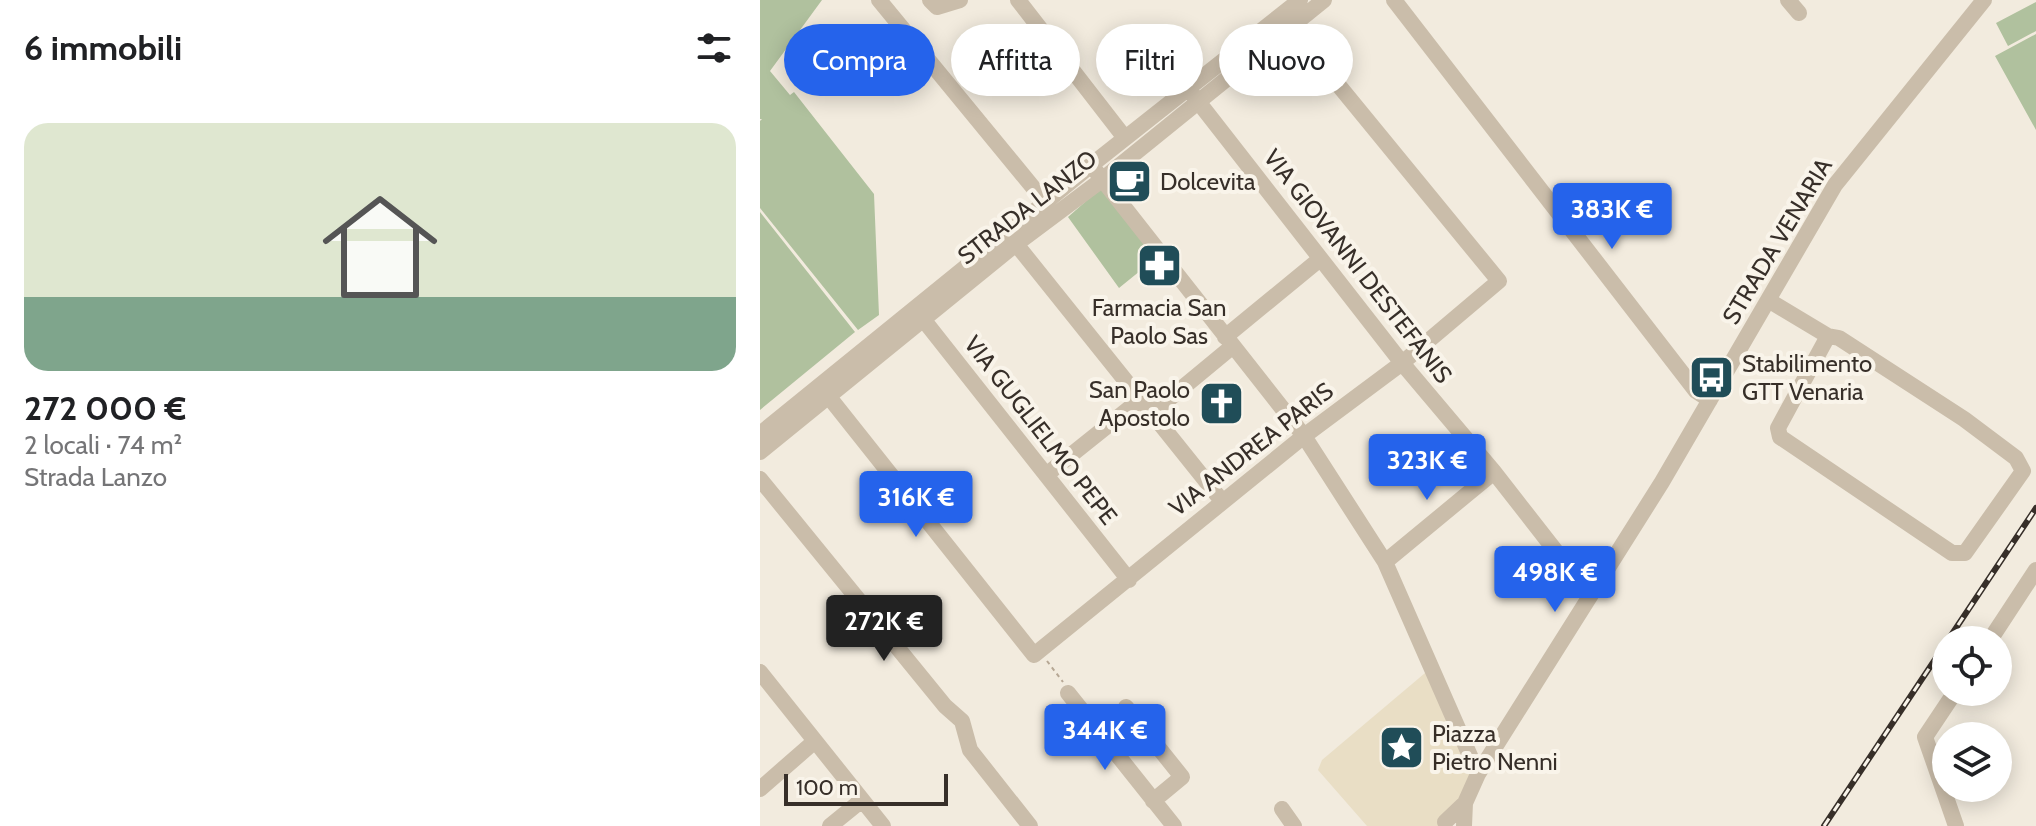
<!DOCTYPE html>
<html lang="it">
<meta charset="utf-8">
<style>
:root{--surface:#fff;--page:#f6f6f6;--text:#202124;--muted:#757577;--accent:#2563eb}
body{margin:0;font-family:Cabin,sans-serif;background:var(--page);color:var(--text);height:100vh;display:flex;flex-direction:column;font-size:30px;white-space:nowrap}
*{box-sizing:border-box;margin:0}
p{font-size:26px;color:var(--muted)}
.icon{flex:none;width:44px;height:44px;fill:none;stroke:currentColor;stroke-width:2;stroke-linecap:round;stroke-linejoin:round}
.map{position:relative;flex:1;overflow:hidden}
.details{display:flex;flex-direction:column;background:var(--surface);width:760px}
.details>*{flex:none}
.guide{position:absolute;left:24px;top:24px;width:760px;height:72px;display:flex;gap:16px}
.controls{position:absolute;left:1172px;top:626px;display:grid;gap:16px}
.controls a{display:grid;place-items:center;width:80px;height:80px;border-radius:50%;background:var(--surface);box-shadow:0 4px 20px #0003;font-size:40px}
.scale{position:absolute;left:24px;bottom:20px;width:164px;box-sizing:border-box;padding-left:8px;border:4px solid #372f29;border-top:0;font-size:22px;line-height:28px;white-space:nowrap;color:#372f29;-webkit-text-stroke:6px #f9f4ea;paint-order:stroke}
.price{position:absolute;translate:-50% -68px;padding:0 18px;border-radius:8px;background:var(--accent);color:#fff;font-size:26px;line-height:52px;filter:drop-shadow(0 2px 4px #0008)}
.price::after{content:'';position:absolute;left:50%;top:48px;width:24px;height:18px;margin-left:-12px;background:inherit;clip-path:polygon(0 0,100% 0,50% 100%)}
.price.active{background:#222;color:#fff}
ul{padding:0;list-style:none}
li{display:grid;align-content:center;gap:16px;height:424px;padding:0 24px}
li span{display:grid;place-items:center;height:248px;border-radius:24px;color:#555}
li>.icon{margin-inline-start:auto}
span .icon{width:144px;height:144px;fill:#fffc;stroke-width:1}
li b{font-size:34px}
h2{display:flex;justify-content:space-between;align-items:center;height:96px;padding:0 24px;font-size:34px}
.tag{padding:0 28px;border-radius:36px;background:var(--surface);box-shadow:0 4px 20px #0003;font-size:28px;line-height:72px}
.tag.active{background:var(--accent);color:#fff}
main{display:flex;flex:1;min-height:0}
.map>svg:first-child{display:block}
.green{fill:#b0c19e}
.plaza{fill:#e9dec5}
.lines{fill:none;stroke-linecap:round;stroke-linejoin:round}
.path{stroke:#b6a794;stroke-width:2;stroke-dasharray:4 4;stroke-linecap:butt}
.minor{stroke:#cabdaa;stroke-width:16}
.rail-casing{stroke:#372f29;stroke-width:6}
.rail{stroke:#f9f4ea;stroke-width:3;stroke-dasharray:9;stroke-linecap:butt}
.labels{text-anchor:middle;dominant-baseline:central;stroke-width:8;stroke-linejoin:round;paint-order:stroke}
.poi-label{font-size:24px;fill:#372f29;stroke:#f9f4ea;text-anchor:start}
.street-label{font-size:24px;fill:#372f29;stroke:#f9f4ea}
</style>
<main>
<section class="details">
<h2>6 immobili<svg class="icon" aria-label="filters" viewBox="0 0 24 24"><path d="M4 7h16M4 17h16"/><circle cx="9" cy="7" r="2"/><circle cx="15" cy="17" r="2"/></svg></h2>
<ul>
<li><span style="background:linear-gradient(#dfe7d0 70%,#7fa58c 0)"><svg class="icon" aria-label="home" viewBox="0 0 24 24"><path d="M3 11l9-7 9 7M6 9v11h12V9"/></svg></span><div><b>272 000 €</b><p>2 locali · 74 m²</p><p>Strada Lanzo</p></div></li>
</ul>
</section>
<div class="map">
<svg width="1276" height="826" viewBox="0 0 1276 826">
<rect width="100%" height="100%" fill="#f2ebde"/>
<path class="green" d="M0 0H62L10 71 30 95 34 92 114 194 119 315 98 330 0 208V121L2 119H0Z
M1276 2V31L1248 46 1236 23Z
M1276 34V130L1235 56Z
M342 187 396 258 359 288 308 217Z
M0 212 95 332 0 410Z"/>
<path class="plaza" d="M671 668 718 774 684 826H607L558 770 562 760Z"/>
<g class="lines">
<path class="path" d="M287 661 303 682"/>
<path class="minor" d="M119 0 285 202
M170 0 177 7 200 0
M258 0 365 138
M634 0 936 391 950 400
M1028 0 1039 13
M433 95 642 363 734 472 830 595
M331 165 544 436 625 562 718 774
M256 244 462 501
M1008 300 1068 336 1018 428 1020 437 1192 553H1205L1263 471 1256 458 1204 419 1079 338 1068 336
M159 314 369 580
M465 337 560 259
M69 397 274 655 544 436 642 363 739 281 521 15
M392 413 473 346
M0 434 335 162 540 0
M0 452 256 244 343 179 564 0
M286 475 381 399
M0 479 185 706 202 721 210 750 270 826
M625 562 734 472
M1230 640 1276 570
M0 672 123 826
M1195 692 1165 737 1196 826
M308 693 414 826
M366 707 422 777 393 801
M0 789 55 741
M522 809 534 826
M685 822 705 803
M70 826 102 800
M704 826 705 803 718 774 902 482 1075 185 1224 0"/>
<defs>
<path id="rail" d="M1188 640 1276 508
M1064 826 1186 643"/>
</defs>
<use href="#rail" class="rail-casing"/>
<use href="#rail" class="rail"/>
</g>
<defs>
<symbol id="cafe-square" viewBox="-11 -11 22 22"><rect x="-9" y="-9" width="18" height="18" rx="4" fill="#204d58" stroke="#f9f4ea"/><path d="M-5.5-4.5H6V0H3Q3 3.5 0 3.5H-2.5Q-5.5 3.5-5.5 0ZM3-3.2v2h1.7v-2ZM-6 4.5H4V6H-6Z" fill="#fff"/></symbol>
<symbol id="pharmacy-square" viewBox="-11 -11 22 22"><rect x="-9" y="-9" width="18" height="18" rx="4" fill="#204d58" stroke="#f9f4ea"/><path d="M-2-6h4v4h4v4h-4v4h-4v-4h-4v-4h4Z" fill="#fff"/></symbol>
<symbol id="bus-square" viewBox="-11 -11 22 22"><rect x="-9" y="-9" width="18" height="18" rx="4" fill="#204d58" stroke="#f9f4ea"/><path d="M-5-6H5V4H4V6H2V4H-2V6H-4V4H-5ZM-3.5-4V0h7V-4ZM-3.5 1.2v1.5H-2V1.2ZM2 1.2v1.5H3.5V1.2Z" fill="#fff"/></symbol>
<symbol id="church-square" viewBox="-11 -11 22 22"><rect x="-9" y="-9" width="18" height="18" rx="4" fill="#204d58" stroke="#f9f4ea"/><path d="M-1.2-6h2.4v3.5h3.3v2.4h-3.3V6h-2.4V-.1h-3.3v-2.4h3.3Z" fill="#fff"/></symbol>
<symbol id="sight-square" viewBox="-11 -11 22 22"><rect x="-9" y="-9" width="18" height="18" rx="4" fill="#204d58" stroke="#f9f4ea"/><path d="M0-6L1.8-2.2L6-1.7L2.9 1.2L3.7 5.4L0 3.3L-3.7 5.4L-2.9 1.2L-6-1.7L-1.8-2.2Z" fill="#fff"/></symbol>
</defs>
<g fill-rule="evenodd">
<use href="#cafe-square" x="344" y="156" width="51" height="51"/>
<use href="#pharmacy-square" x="374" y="240" width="51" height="51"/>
<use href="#bus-square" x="926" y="352" width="51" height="51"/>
<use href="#church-square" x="436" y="378" width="51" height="51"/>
<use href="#sight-square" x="616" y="722" width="51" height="51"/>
</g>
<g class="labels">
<g class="poi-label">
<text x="400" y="181">Dolcevita</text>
<text x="399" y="307" text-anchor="middle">Farmacia San<tspan x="399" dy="28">Paolo Sas</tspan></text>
<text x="982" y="363">Stabilimento<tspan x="982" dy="28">GTT Venaria</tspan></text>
<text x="430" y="389" text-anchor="end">San Paolo<tspan x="430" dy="28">Apostolo</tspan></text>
<text x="672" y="733">Piazza<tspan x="672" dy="28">Pietro Nenni</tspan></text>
</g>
<g class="street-label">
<text transform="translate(267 207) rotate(-38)">STRADA LANZO</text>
<text transform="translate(1017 241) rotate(-59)">STRADA VENARIA</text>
<text transform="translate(598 266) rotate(52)">VIA GIOVANNI DESTEFANIS</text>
<text transform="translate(281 430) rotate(52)">VIA GUGLIELMO PEPE</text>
<text transform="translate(491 449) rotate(-38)">VIA ANDREA PARIS</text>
</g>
</g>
</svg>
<div class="controls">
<a><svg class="icon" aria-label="locate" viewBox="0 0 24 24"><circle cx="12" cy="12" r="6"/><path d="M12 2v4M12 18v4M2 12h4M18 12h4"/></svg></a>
<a><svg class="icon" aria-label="layers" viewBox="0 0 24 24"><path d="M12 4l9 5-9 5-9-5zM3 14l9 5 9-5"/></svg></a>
</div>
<div class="scale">100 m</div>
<b class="price" style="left:852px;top:251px">383K €</b>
<b class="price" style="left:667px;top:502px">323K €</b>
<b class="price" style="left:156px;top:539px">316K €</b>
<b class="price" style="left:795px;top:614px">498K €</b>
<b class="price active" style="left:124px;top:663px">272K €</b>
<b class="price" style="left:345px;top:772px">344K €</b>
<div class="guide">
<a class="tag active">Compra</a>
<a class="tag">Affitta</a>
<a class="tag">Filtri</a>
<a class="tag">Nuovo</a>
</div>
</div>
</main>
